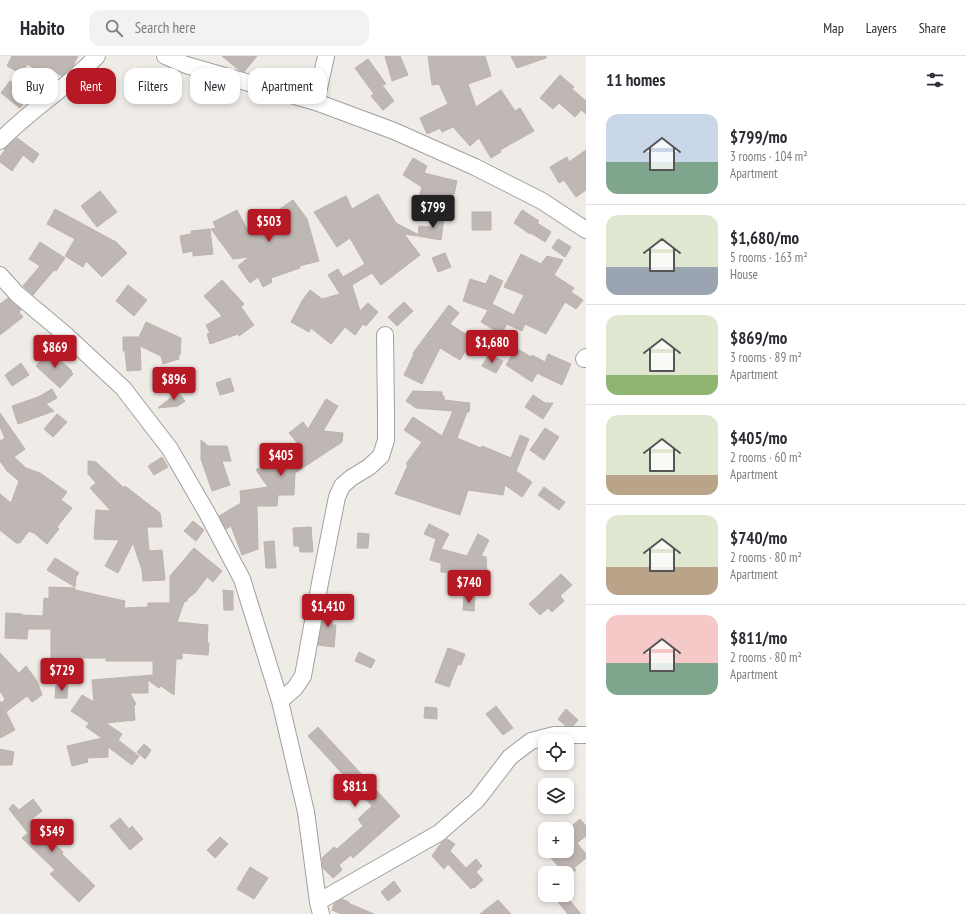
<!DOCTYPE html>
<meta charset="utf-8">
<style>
:root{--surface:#fff;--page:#f2f2f3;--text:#2b2b33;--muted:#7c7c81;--line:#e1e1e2;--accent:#b61824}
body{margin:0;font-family:"PT Sans Narrow",sans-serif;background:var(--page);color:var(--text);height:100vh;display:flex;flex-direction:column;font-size:15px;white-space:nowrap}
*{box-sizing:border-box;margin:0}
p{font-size:13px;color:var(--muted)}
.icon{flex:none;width:22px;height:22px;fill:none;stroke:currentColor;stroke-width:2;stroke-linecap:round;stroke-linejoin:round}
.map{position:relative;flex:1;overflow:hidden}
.panel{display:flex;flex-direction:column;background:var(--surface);width:380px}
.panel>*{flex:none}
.hud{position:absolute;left:12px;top:12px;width:380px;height:36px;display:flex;gap:8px}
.controls{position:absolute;left:538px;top:678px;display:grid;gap:8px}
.controls a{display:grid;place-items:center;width:36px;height:36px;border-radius:8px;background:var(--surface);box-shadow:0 2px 6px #0003;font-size:20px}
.price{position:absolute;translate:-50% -34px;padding:0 9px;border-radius:4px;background:var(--accent);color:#fff;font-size:13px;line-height:26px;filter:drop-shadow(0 1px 2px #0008)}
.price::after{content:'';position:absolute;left:50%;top:24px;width:12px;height:9px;margin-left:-6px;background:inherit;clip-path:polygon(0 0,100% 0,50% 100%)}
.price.current{background:#222;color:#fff}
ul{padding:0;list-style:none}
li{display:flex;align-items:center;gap:12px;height:100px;padding:0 20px}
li+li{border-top:1px solid var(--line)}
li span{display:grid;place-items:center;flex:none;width:112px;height:80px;border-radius:12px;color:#555}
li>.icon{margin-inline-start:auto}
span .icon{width:48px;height:48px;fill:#fffc;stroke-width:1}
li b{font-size:17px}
h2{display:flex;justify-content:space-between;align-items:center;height:48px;padding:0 20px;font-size:17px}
.tag{padding:0 14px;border-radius:12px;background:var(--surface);box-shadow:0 2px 6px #0003;font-size:14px;line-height:36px}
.tag.current{background:var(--accent);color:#fff}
header{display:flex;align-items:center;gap:24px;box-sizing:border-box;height:56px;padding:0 20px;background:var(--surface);border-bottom:1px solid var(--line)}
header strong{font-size:19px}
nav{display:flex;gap:22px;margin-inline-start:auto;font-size:14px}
.search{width:280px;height:36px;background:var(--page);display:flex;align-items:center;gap:10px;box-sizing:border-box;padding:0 14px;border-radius:12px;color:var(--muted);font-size:15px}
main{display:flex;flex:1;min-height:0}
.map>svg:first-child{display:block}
.building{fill:#bfb7b4;stroke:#beb2ab}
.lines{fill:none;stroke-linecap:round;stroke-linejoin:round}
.minor-casing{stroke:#a0a0a0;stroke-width:18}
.minor{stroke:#fff;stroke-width:16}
</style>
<header>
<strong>Habito</strong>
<div class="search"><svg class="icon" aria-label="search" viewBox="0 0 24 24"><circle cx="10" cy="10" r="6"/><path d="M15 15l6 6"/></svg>Search here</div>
<nav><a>Map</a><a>Layers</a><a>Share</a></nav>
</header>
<main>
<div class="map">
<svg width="586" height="858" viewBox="0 0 586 858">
<rect width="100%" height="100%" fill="#efebe7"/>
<path class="building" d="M12 0H78L73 10 62 20 49 12 45 19 27 8 22 18 7 10Z
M222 0H257L244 16 239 14Z
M385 0H400L408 19 392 25Z
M428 0H485L491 20 468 28 476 51 501 34 515 55 520 52 534 75 500 94 501 96 491 102 479 82 470 90 453 71 442 76 440 72 427 78 420 62 448 48 439 28 432 29Z
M511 0H546V2L517 12Z
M368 3 386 28 382 29 394 45 383 54 371 40 374 38 355 12Z
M560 19 574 31 572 33 586 45V58L581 54 575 61 559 47 553 53 540 42Z
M10 25 29 40 20 52 1 37Z
M17 82 39 98 33 107 23 99 12 115 0 106V101L5 94 4 93Z
M586 94V134L576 141 564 124 559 127 550 111 567 101 569 106Z
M413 102 427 110 424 117 457 125 453 143 437 139 433 153 417 148 422 131 403 119Z
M100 135 117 156 97 171 81 150Z
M378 138 396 167 417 178V180L404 178 420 199 381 229 372 217 352 229 360 255 368 247 378 256 366 270 363 268 355 279 345 271 331 288 311 272 309 276 291 266 302 245 310 234 322 243 340 238 328 219 338 213 343 221 365 208 350 182 337 191 314 156 346 140 352 153Z
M293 144 307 163 319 205 299 210 300 212 271 222 272 226 263 231 258 221 250 227 238 210 249 201 233 203 211 173 216 172 213 166 237 154 248 175Z
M55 153 116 186 127 197 102 221 86 205 83 211 65 200 75 183 47 168Z
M522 154 539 165 537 167 551 176 545 186 531 177 530 178 514 167Z
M472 156H491V174H472Z
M432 160 444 162 441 184 418 180 419 170 431 171Z
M210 173 213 198 193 200V195L183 197 180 180 191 178V175Z
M558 183 571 191 565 201 552 192Z
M40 186 65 202 56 215 54 214 33 239 23 230 40 210 29 203Z
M445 197 451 211 438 216 432 202Z
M521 198 541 208 547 200 563 204 554 219 574 232 571 236 583 244 576 253 565 246 546 278 525 268 522 275 507 268 501 278 481 266 488 254 463 245 470 223 486 228 490 219 503 225 492 248 514 259 524 239 504 231Z
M222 224 244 248 241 251 254 269 239 280 238 278 210 288 207 278 210 277 206 269 222 260 204 240Z
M128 229 147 244 134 260 116 245Z
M8 242 21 254 19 256 23 261 0 279V248Z
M404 246 413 255 397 270 388 261Z
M449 249 459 257 450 268 473 283 460 304 440 292 422 328 404 319 414 298 413 297Z
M146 266 181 282 180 299 178 300 179 303 163 308 161 300 140 290 141 314 127 315 125 295H123V281H139Z
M516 292 531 301 532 299 545 306 548 298 571 308 562 329 537 317 532 326 506 309Z
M50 295 72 315 71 316 73 318 60 332 36 310Z
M489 298 503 305 496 317 482 310Z
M21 307 29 319 12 330 5 319Z
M230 322 234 335 220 339 216 327Z
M52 333 57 342 46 348 54 355 18 368 12 350 38 341Z
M413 335 442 336V340H444V344L470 347 469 356H467L457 382 481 392 482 390 511 402 520 379 529 383 516 415 532 426 522 441 505 429 503 439 468 434 460 459 395 438 408 409 406 408 422 386 404 374 413 361 442 380 453 355 416 352 406 345Z
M178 336 185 345 178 350 158 352Z
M533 339 545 347H553L543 363 525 351Z
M326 343 338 350 323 375 343 377 342 386 295 417 294 439H278L277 450H257L258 493 242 499 231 470 226 473 219 460 241 447 240 435 268 431 256 414 269 406 271 408 299 389 289 377 303 366 308 373Z
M0 357 25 393 14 401 26 412 40 417 67 436 61 444 72 452 57 471 59 473 47 488 33 476V477L29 475 20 487H16L0 474V438L11 447 19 425 7 415 0 405V385L5 382 0 371Z
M57 358 67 366 53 381 44 373Z
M545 372 559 381 544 404 530 394Z
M201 384 208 390H227L231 405H222L230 429 212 435 201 403Z
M162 401 168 411 154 419 148 410Z
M88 405 96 406 124 432 125 430 160 457 162 471H147L149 495 162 494 165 524 143 525 142 514 133 487 118 517 105 510 119 484 94 483 96 454 111 455 90 432 96 427 88 418Z
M544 431 565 446 559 454 538 439Z
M193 465 204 474 196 485 184 475Z
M429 468 449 478 441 493 467 500 478 478 489 484 481 500 486 501 487 516 465 517 441 516V507L430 504 436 483 424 478Z
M311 471 313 496H300L299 490H294L293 472Z
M358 477 369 478 368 492H357Z
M274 485 276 512H266L264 486Z
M194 492 222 515 213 526 207 521 195 537 187 543V545L184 546 177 566 208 569 207 587H209L208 599 182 597V603H176V604L174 639 161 630 159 632 148 624V637H130L136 648 134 650 135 664 106 667 122 678 118 684 139 700 132 709 108 691V701L87 702 88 706 72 710 67 690 102 682 86 671 89 667 71 655 82 639 94 646 92 624 153 619V605H106V602H76V605H66V607H51V573H28L27 583 5 582 6 557 22 558V559L43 560 44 542 49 543V531L75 532V534L125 545 124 552 148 551V547H170V520Z
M55 502 79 517 76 521 75 531 47 514Z
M561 518 572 529 560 540 564 545 552 556 548 552 540 559 529 548Z
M223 534 233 535V554H224Z
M464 540 475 541 474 555 463 554Z
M326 547 334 548 332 569H336L334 591 318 589Z
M448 592 465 598 461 609 458 608 449 631 435 626Z
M359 596 375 604 371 612 355 605Z
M0 597 19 617 26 610 37 625 42 639 32 646 27 640 6 656 15 674 0 682V645L1 647 5 643 0 635Z
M56 629H68L67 642H55Z
M496 650 513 672 503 679 486 658Z
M425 651 437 652V663L424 662Z
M566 653 578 664 573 670H566L558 663Z
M318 671 400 760 353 802 351 799 339 809 342 814 333 822 323 812 322 802 334 791 337 793 363 770 358 763 372 750 308 680Z
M144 688 151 694 145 703 137 696Z
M0 693 14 696 12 709H0Z
M33 743 42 755 30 764 63 796 62 798 95 830 79 846 50 818 55 814 22 782 28 777 9 753 13 748 19 754Z
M120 762 129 773 132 770 143 783 130 794 110 770Z
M580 763 586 770V780L577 787 586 798V802L574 812 576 814 568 821 567 817H564L545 795H567V774Z
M220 781 228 788 215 802 207 794Z
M447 783 455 788 450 795 466 812 476 803 482 810 476 816 483 824 474 832 473 831 471 833 448 808 444 813 432 800 441 787Z
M250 811 268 822 254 843 237 833Z
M394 825 401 835 388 845 381 836Z
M552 839H565L581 858H568Z
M342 843 349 846 348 847 374 858H341L332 854 334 848Z
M498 844 511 858H480Z"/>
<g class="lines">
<defs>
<path id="minor" d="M165 0 186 9 316 46 394 75 475 111 542 145 586 174
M316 46 326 0
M0 85C30 54 68 31 97 0
M0 219 17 238 67 280 123 332 170 393 207 457 242 523 280 645 306 756 318 846 321 858
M584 303 586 301
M280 645 295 632 303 620 320 527 337 441 342 430 351 422 369 411 381 400 386 384V357L385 279
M318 846 439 777 477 744 510 701 531 685 554 679H586"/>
</defs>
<use href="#minor" class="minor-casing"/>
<use href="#minor" class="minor"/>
</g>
</svg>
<div class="controls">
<a><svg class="icon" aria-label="locate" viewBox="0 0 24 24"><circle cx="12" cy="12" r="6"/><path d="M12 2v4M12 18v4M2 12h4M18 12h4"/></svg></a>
<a><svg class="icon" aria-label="layers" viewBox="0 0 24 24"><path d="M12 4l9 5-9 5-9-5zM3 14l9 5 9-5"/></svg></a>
<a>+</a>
<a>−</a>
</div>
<b class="price current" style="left:433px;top:173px">$799</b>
<b class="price" style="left:269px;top:187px">$503</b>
<b class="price" style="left:492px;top:308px">$1,680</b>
<b class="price" style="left:55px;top:313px">$869</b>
<b class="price" style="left:174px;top:345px">$896</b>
<b class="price" style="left:281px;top:421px">$405</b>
<b class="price" style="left:469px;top:548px">$740</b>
<b class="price" style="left:328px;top:572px">$1,410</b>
<b class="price" style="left:62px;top:636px">$729</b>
<b class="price" style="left:355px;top:752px">$811</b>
<b class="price" style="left:52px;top:797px">$549</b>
<div class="hud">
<a class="tag">Buy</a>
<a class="tag current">Rent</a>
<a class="tag">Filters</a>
<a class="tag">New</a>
<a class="tag">Apartment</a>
</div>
</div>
<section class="panel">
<h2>11 homes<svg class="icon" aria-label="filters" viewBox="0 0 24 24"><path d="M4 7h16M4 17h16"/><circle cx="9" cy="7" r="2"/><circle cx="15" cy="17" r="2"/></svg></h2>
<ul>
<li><span style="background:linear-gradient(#c9d6e8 60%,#7fa58c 0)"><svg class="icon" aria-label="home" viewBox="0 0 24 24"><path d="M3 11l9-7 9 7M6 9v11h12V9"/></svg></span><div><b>$799/mo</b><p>3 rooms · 104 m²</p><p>Apartment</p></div></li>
<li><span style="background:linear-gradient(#dfe7d0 65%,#9aa5b1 0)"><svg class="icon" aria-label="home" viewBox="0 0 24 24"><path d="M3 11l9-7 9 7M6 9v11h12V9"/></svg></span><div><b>$1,680/mo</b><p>5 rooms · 163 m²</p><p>House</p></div></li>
<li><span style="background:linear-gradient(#dfe7d0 75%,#8fb573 0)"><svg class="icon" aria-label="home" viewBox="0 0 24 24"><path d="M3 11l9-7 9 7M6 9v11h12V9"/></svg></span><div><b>$869/mo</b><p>3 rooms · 89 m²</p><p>Apartment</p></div></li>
<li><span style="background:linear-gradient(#dfe7d0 75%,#b9a48a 0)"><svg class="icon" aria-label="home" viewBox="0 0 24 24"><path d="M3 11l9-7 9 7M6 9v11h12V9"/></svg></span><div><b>$405/mo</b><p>2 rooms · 60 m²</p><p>Apartment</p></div></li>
<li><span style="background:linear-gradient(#dfe7d0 65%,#b9a48a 0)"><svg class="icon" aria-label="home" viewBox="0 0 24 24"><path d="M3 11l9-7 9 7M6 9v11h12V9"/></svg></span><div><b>$740/mo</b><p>2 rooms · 80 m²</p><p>Apartment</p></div></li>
<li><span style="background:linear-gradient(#f6c9c9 60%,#7fa58c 0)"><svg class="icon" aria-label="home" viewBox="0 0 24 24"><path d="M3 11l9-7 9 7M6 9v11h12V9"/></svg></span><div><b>$811/mo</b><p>2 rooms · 80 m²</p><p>Apartment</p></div></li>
</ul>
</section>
</main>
